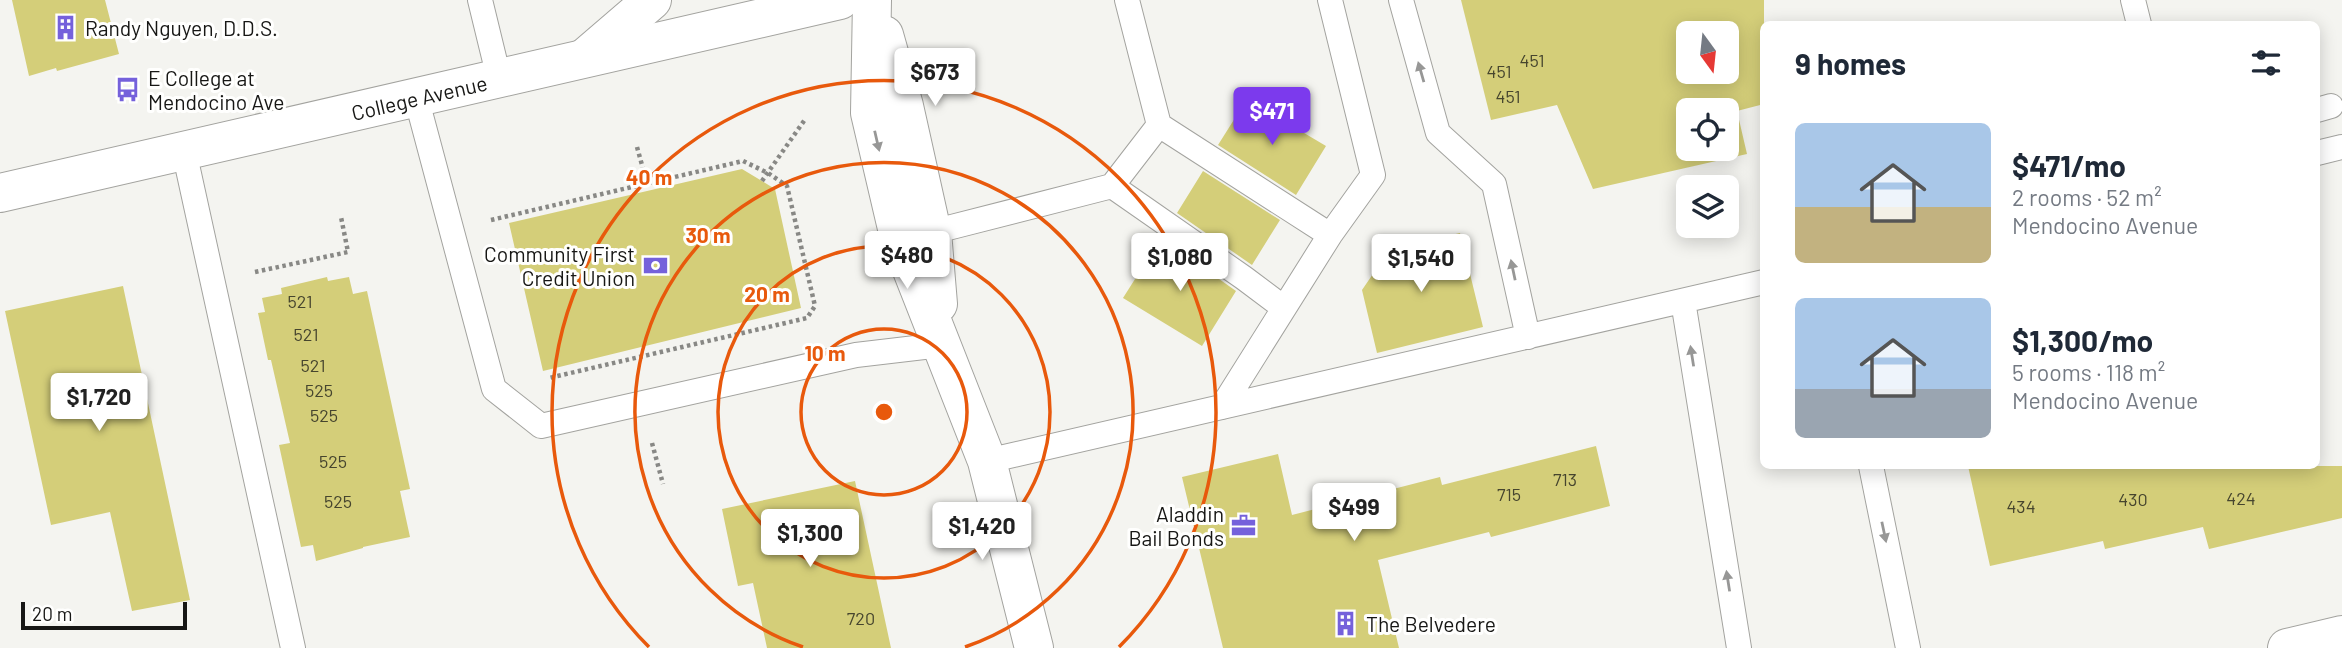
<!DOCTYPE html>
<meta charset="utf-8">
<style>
:root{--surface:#fff;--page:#f6f6f7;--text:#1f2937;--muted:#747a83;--accent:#7c3aed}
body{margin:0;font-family:Barlow,sans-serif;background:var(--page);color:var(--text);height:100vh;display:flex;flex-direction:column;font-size:26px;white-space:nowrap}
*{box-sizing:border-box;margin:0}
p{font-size:23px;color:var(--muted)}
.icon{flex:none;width:38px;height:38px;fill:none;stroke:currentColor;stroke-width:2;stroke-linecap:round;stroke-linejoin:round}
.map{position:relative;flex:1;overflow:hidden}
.details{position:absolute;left:1760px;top:21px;width:560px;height:448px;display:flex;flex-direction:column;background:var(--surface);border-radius:10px;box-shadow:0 4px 18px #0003}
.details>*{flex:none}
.needle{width:46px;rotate:165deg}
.buttons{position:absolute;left:1676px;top:21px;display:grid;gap:14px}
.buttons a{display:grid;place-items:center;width:63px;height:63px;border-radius:10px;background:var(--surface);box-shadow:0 4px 18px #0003;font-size:35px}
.scale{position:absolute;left:21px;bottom:18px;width:166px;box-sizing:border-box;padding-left:7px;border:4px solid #171715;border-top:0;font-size:19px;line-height:24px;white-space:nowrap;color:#171715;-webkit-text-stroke:5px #fffffe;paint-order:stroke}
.price{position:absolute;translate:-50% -60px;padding:0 16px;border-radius:7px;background:#fff;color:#222;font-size:23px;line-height:46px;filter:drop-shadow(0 2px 4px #0008)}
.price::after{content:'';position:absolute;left:50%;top:42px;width:21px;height:16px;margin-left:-10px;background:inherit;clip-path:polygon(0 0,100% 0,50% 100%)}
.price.selected{background:var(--accent);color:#fff}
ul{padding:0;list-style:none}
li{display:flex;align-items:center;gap:21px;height:175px;padding:0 35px}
li span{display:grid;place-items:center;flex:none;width:196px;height:140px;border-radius:10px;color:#555}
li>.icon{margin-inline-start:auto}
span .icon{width:84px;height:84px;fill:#fffc;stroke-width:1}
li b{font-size:30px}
h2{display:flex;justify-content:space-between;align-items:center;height:84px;padding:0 35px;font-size:30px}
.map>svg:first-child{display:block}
.building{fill:#d4ce79;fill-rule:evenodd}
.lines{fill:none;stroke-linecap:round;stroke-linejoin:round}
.service-casing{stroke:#a3a39f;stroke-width:26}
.minor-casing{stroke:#a3a39f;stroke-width:40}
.secondary-casing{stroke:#a3a39f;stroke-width:40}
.path{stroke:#888885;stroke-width:4.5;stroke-dasharray:3.5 3.5;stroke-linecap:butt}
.service{stroke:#fff;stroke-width:24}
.minor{stroke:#fff;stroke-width:38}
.secondary{stroke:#fff;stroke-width:38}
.oneway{fill:#979796}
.ring{fill:none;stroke:#e8590c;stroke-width:3.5}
.labels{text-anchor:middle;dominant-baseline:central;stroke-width:6;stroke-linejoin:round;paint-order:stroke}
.number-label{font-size:18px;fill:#46452e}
.poi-label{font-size:21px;fill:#171715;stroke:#fffffe;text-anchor:start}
.street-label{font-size:21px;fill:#171715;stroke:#fffffe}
.centre{fill:#e8590c;stroke:#fffffe;stroke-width:3.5}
.ring-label{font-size:21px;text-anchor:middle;font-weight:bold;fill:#e8590c;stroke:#fffffe;stroke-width:6;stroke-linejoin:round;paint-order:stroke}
</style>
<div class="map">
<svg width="2342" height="648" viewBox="0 0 2342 648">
<rect width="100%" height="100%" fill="#f4f4f0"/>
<path class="building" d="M12 0H105L119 54 57 71 56 68 29 76Z
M1461 0H1764V104L1737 111 1747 154 1593 189 1557 105 1491 120ZM1689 33H1727V72H1689ZM1689 110H1727V149H1689Z
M1247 99 1326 146 1296 195 1218 145Z
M742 169 775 189 801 308 543 371 509 223Z
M1203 171 1280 220 1252 265 1177 213Z
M1460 233 1483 327 1377 353 1362 290 1390 249Z
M1161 238 1236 291 1202 346 1123 298Z
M327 277 328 281 349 277 353 294 367 291 410 489 400 491 410 537 363 547V548L316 561 313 545 301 547 279 445 290 443 271 360H268L258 313 265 312 262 298 282 294 281 288Z
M123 286 190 600 132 611 110 512 51 525 5 311Z
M1596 446 1610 506 1491 537 1489 532 1378 560 1399 648H1223L1182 477 1278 454 1292 515 1440 477 1442 485Z
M1968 466H2342V518L2209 549 2203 527 2105 549 2103 541 1990 566Z
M855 481 891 648H767L753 583 738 586 722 509Z"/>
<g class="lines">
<defs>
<path id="service" d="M480 0 499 78
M1127 0 1159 125 1330 235
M1401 0 1438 133 1494 184 1528 337
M2133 0 2139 24
M416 97 494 389 541 426 856 355 941 345
M2317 110 2331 106
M184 151 293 648
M2317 153 2342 147
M1112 186 1244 278 1284 308
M932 232 1112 186 1159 125
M1683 301 1739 648
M1222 407 1330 235 1373 175 1330 0
M987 461 1764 282
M1871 466 1908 648"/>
<path id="minor" d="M2287 648 2342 635"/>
<g id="secondary">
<path d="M872 0 870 113 899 237 987 461 1034 648"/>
<path d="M884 35 904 106 932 232 938 304"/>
<path d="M587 56 652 0"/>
<path id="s1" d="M0 193 840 0"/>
</g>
</defs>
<use href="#service" class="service-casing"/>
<use href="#minor" class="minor-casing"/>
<use href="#secondary" class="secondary-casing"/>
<path class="path" d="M637 147 647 183
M762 181 806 118
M491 220 743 161 768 173 787 186 815 306 807 318 549 378
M255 272 348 252 341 217
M652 443 663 484"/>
<use href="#service" class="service"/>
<use href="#minor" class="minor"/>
<use href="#secondary" class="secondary"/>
</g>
<defs><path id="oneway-solid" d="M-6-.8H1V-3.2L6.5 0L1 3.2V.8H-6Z" transform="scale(1.75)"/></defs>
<g class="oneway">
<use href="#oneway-solid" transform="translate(1421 72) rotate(-106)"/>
<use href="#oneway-solid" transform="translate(877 141) rotate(77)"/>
<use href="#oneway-solid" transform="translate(1513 270) rotate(-102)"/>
<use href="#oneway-solid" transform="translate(1692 356) rotate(-99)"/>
<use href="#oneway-solid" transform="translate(1884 532) rotate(78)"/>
<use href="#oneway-solid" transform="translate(1728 581) rotate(-99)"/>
</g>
<g class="ring">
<circle cx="884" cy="412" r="83"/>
<circle cx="884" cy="412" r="166"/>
<path d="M803 647A249 249 0 1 1 965 647"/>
<path d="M649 647A332 332 0 1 1 1119 647"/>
</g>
<defs>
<symbol id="building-bare" viewBox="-9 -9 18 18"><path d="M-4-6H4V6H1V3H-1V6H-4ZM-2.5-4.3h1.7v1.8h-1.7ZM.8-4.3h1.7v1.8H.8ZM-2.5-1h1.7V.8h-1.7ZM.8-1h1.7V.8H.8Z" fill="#7561db" stroke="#fffffe" stroke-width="2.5" paint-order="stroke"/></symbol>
<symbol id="bus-bare" viewBox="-9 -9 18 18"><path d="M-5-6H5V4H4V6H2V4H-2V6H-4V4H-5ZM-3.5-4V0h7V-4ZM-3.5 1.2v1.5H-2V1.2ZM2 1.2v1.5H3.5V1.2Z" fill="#7561db" stroke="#fffffe" stroke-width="2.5" paint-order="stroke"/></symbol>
<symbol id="bank-bare" viewBox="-9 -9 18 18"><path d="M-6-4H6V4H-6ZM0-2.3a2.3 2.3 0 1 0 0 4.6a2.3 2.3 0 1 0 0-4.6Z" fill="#7561db" stroke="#fffffe" stroke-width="2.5" paint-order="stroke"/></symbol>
<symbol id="office-bare" viewBox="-9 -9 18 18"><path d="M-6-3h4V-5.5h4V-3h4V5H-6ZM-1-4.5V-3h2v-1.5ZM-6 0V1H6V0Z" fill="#7561db" stroke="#fffffe" stroke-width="2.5" paint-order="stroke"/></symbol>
</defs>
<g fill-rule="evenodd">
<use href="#building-bare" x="48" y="10" width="35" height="35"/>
<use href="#bus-bare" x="110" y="72" width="35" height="35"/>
<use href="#bank-bare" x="638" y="248" width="35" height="35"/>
<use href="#office-bare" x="1226" y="508" width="35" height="35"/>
<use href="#building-bare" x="1328" y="606" width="35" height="35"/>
</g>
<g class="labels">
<g class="number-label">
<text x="1532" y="60">451</text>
<text x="1499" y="71">451</text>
<text x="1508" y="96">451</text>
<text x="300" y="301">521</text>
<text x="306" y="334">521</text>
<text x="313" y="365">521</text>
<text x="319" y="390">525</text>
<text x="324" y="415">525</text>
<text x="333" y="461">525</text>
<text x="1565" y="479">713</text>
<text x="1509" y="494">715</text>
<text x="2241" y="498">424</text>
<text x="2133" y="499">430</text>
<text x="338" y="501">525</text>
<text x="2021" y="506">434</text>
<text x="861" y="618">720</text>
</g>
<g class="poi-label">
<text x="85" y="27">Randy Nguyen, D.D.S.</text>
<text x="148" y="77">E College at<tspan x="148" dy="24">Mendocino Ave</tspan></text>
<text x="635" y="253" text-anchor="end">Community First<tspan x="635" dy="24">Credit Union</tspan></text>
<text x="1224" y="513" text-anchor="end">Aladdin<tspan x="1224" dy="24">Bail Bonds</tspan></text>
<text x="1366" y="623">The Belvedere</text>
</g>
<g class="street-label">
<text stroke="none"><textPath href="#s1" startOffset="430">College Avenue</textPath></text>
</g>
</g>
<circle cx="884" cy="412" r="10" class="centre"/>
<g class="ring-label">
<text x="649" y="185">40 m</text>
<text x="708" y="243">30 m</text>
<text x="767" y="302">20 m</text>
<text x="825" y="361">10 m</text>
</g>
</svg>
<div class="buttons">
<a><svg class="needle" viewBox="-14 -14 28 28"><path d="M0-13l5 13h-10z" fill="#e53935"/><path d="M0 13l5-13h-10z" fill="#747a83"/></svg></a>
<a><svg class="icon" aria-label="locate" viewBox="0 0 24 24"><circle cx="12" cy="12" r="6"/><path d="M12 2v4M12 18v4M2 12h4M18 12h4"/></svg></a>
<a><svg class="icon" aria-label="layers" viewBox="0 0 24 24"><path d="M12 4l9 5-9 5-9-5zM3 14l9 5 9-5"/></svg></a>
</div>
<div class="scale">20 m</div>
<b class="price" style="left:935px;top:108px">$673</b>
<b class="price selected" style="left:1272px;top:147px">$471</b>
<b class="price" style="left:907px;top:291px">$480</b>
<b class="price" style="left:1180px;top:293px">$1,080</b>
<b class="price" style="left:1421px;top:294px">$1,540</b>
<b class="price" style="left:99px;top:433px">$1,720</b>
<b class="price" style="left:1354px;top:543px">$499</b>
<b class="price" style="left:982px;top:562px">$1,420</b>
<b class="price" style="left:810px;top:569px">$1,300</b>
<section class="details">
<h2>9 homes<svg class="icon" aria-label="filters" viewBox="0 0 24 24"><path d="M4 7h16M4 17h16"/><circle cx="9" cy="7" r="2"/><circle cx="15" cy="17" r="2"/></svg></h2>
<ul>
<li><span style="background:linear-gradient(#a9c7e8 60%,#c2b280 0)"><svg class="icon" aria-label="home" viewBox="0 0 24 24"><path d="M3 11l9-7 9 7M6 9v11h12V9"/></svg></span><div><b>$471/mo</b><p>2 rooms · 52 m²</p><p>Mendocino Avenue</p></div></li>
<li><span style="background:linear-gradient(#a9c7e8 65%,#9aa5b1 0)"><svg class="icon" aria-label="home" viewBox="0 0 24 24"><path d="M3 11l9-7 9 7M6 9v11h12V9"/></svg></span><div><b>$1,300/mo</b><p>5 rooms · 118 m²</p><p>Mendocino Avenue</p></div></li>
</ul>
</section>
</div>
